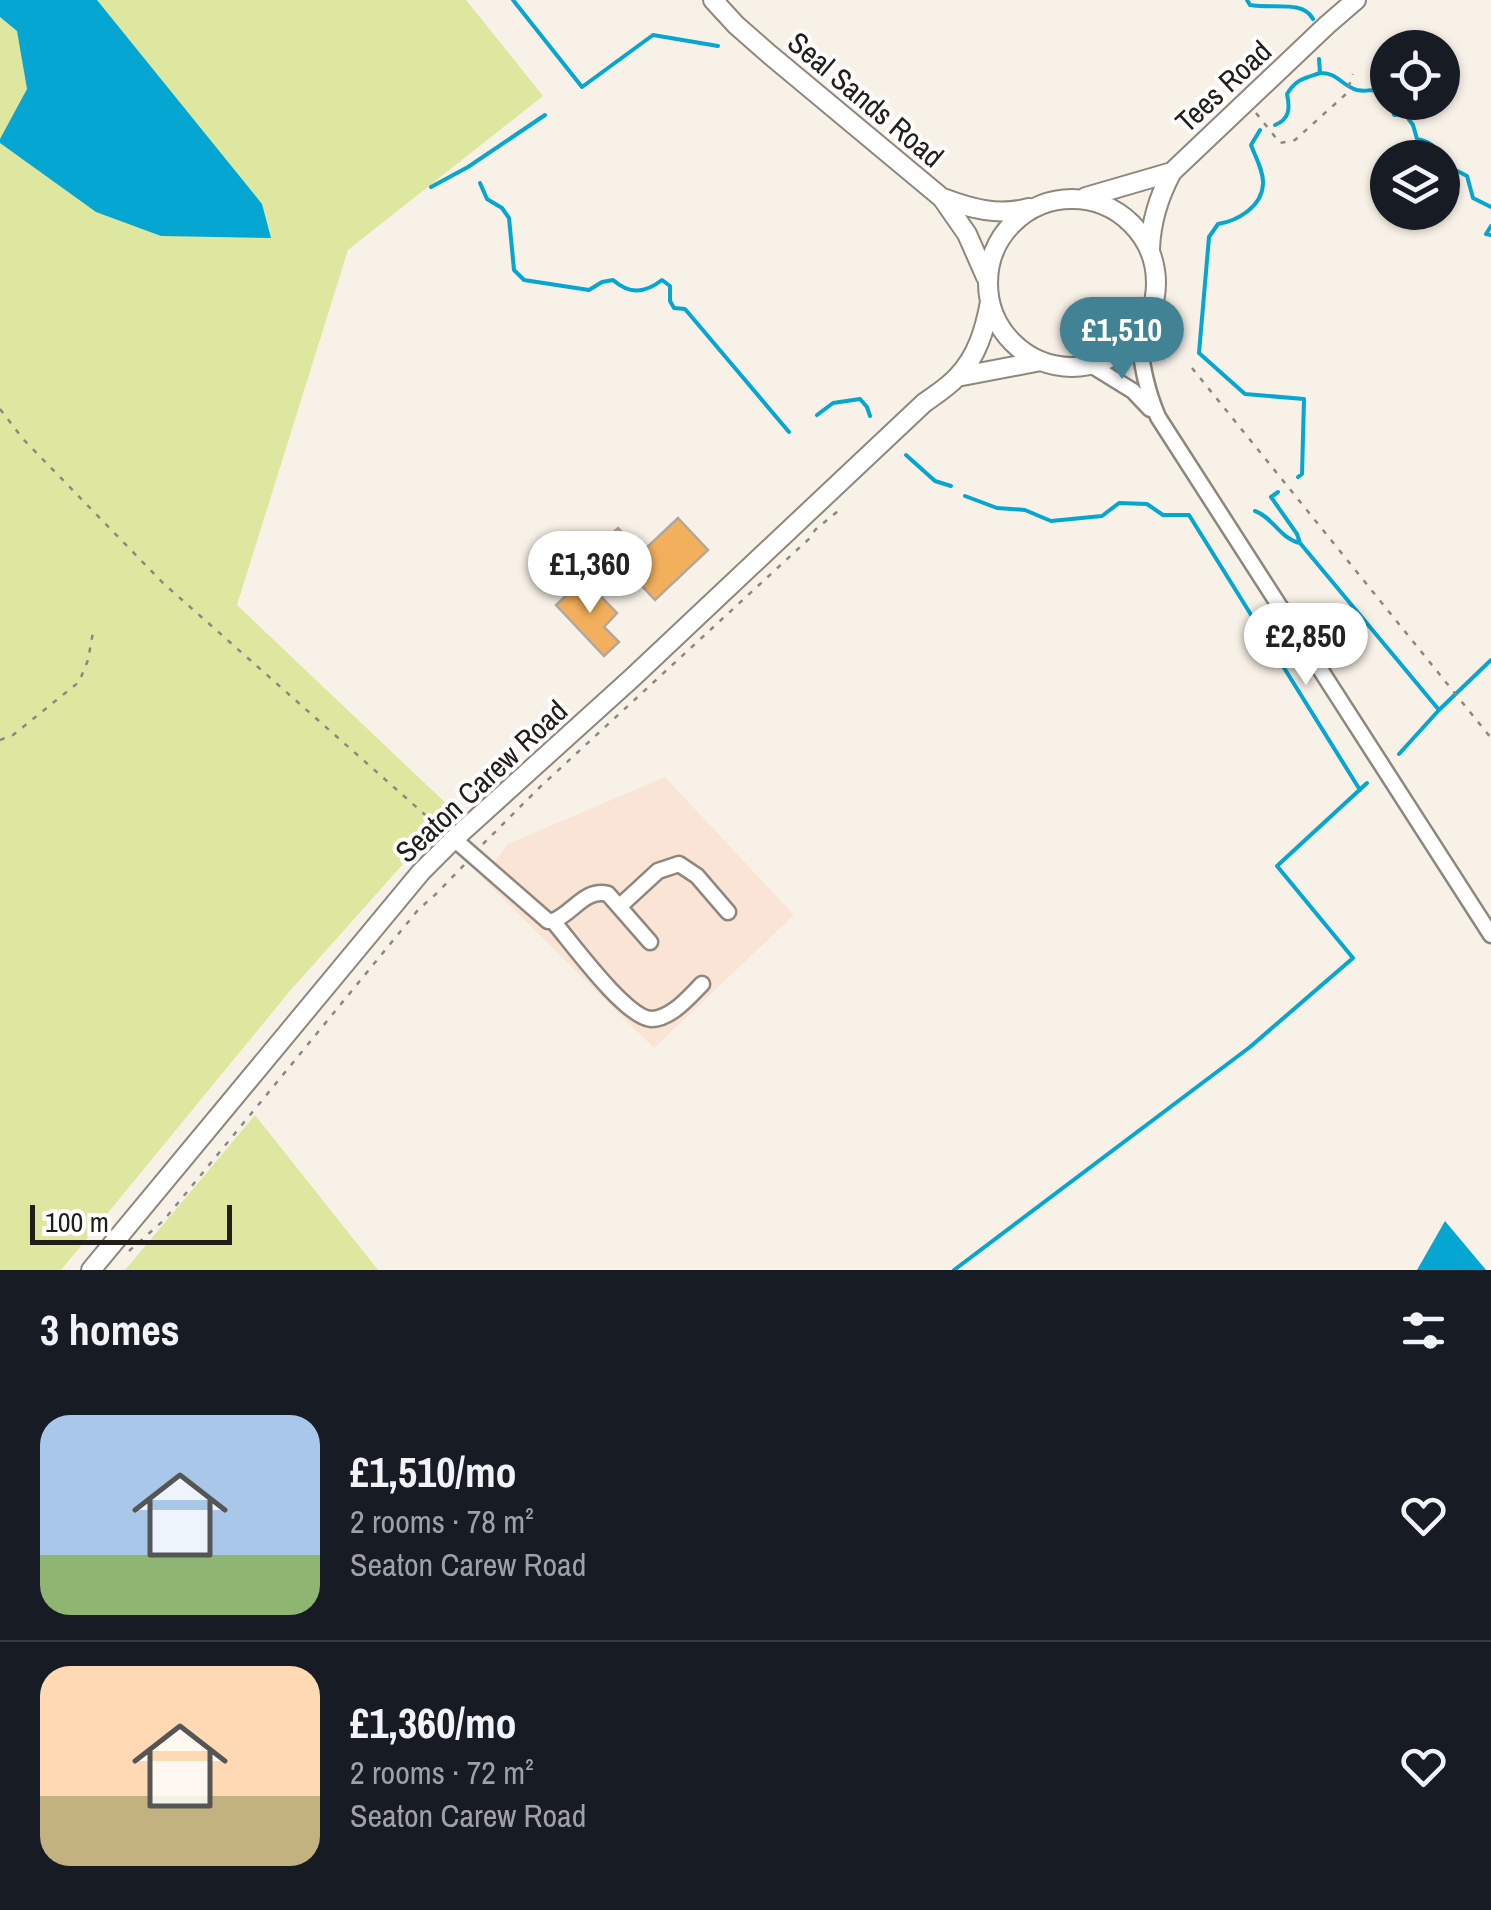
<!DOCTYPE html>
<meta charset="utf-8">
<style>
:root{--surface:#171b24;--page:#242831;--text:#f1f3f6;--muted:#9ea1a6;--line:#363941;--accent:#418395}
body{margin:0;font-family:"Archivo Narrow",sans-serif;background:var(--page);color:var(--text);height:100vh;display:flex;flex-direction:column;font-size:38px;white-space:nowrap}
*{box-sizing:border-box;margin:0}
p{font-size:32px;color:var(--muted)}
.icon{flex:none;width:55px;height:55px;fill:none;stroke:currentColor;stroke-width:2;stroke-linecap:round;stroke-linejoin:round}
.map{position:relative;height:1270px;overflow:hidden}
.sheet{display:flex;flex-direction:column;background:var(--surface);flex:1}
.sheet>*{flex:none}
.fabs{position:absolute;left:1370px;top:30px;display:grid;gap:20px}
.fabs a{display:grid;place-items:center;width:90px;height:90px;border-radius:50%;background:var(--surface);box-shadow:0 2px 8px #0004;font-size:50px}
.scale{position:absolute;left:30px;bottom:25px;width:202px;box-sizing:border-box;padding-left:10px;border:5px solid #211e1a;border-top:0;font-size:28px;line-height:35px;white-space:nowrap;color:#211e1a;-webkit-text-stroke:8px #fff;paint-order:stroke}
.price{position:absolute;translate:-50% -85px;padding:0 22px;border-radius:35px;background:#fff;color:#222;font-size:32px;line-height:65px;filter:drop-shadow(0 2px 5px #0008)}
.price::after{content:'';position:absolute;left:50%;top:60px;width:30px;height:22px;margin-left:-15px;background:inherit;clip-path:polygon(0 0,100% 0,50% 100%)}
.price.current{background:var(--accent);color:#fff}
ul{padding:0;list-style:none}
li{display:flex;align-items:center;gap:30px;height:250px;padding:0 40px}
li+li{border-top:2px solid var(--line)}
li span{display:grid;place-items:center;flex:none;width:280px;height:200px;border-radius:30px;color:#555}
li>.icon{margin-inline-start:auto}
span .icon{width:120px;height:120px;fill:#fffc;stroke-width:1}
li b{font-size:42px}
h2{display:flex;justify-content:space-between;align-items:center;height:120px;padding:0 40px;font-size:42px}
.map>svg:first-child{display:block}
.industrial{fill:#f9e4d6}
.green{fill:#dee79f}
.water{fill:#06a6d2}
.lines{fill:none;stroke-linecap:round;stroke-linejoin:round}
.stream{stroke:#06a6d2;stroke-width:4}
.building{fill:#f3b05c;stroke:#b0a79e;stroke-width:2.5}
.minor-casing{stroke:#8d877d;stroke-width:19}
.major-casing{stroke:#8d877d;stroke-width:22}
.path{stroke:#8c8780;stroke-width:2.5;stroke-dasharray:5 8;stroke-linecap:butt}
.minor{stroke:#fff;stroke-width:14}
.major{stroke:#fff;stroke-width:18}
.labels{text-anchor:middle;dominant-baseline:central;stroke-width:8;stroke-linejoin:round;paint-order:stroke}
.street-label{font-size:30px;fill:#211e1a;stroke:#fff}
</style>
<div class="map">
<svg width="1491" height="1270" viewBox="0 0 1491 1270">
<rect width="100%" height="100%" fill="#f8f1e7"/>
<path class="industrial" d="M665 777 794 915 654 1048 482 878 508 844Z"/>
<path class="green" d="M0 0H466L543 96 348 250 237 605 452 809 289 992 61 1270H0Z
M255 1115 378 1270H125Z"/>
<path class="water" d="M0 0H97L262 204 271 238 161 236 96 212 0 143V139L27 89 17 31 0 17Z
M1445 1221 1486 1270H1417Z"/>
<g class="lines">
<path class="stream" d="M513 0 582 87 653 35 718 46
M1247 0 1250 5C1275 9 1303 0 1313 19
M1320 73C1337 72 1342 86 1357 90 1373 93 1368 85 1388 97
M1390 102 1394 115 1405 114 1413 125 1417 139C1430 142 1435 145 1440 158
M1275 125C1290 119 1290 108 1287 94 1296 79 1305 78 1320 73L1319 59
M1260 130 1251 145C1255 156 1264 172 1263 184 1262 207 1237 221 1218 224L1209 237 1199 353 1245 394 1304 399 1302 474 1298 477
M1442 163 1467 176 1473 198 1491 207
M480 183 487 199 502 208 509 218 514 270 524 280 589 290 602 282 613 280C630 295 645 293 662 280L670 286V301L674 308 685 309 789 432
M431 187 468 167 545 115
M1491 226 1486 234 1491 235
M817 415 833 403 860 399 867 407 870 416
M906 455 935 481 951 486
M965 496 997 508 1025 510 1051 521 1102 516 1119 503 1147 504 1163 515H1189L1360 790
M1255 511C1274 518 1279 538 1300 543L1297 534 1271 497 1278 492
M1300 543 1439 710
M1399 754 1439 710 1491 660
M954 1270 1250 1047 1353 958 1277 866 1367 783"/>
</g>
<path class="building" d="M678 518 708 550 655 600 602 543 618 528 641 553Z
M584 579 617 613 604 627 619 642 604 656 556 605Z"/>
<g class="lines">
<defs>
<path id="minor" d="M1139 335C1141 365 1146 389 1158 417L1491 935
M1091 365 1133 391 1150 409
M454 839 548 921H553C571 942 625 1017 651 1019 671 1019 689 997 702 984
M620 906 658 871 679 864 697 876 728 912
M553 921C573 913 585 888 608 894L650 942"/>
<path id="major" d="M713 0 736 25 769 54 942 198 967 234 986 277
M1086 197 1172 172
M943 198C972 209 998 216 1029 208
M988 283a84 84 0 1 1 168 0a84 84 0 1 1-168 0Z
M1150 249C1151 221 1159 196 1172 172L1327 25 1356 0
M957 377 1041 361
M91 1270 421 872 454 839 632 678 924 403C935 395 948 387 957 377 977 357 985 329 990 302"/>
</defs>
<use href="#minor" class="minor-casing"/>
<use href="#major" class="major-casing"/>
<path class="path" d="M1256 113 1280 143 1295 140 1346 94 1353 74
M1192 368 1491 738
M0 409 23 439 163 583 440 828
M0 740 13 735 79 682 88 660 93 632
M483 844 540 787 811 537 815 530 838 511 835 508
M129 1251 164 1220 418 910 437 893 464 865"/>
<use href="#minor" class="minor"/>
<use href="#major" class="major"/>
</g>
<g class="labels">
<g class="street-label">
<text transform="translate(1223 86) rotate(-43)">Tees Road</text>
<text transform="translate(866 99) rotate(40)">Seal Sands Road</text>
<text transform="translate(481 781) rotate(-43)">Seaton Carew Road</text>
</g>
</g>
</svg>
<div class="fabs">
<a><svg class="icon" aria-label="locate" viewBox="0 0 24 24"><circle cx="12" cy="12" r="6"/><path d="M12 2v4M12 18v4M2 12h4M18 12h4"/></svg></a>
<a><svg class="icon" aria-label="layers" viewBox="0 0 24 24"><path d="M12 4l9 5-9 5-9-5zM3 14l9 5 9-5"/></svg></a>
</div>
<div class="scale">100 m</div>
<b class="price current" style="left:1122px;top:382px">£1,510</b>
<b class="price" style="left:590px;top:616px">£1,360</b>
<b class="price" style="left:1306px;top:688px">£2,850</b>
</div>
<section class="sheet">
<h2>3 homes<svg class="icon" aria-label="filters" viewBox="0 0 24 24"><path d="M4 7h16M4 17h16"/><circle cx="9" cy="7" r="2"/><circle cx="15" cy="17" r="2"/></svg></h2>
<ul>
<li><span style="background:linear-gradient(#a9c7e8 70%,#8fb573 0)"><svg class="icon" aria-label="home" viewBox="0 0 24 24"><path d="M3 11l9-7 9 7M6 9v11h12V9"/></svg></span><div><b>£1,510/mo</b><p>2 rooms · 78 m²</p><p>Seaton Carew Road</p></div><svg class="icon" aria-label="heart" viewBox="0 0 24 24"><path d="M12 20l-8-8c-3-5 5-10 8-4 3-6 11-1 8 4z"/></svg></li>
<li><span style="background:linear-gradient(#ffd9b3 65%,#c2b280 0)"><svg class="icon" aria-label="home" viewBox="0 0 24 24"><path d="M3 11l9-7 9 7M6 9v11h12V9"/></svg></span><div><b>£1,360/mo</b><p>2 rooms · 72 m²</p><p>Seaton Carew Road</p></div><svg class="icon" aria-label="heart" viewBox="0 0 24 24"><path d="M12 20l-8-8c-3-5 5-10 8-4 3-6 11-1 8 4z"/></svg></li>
</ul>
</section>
